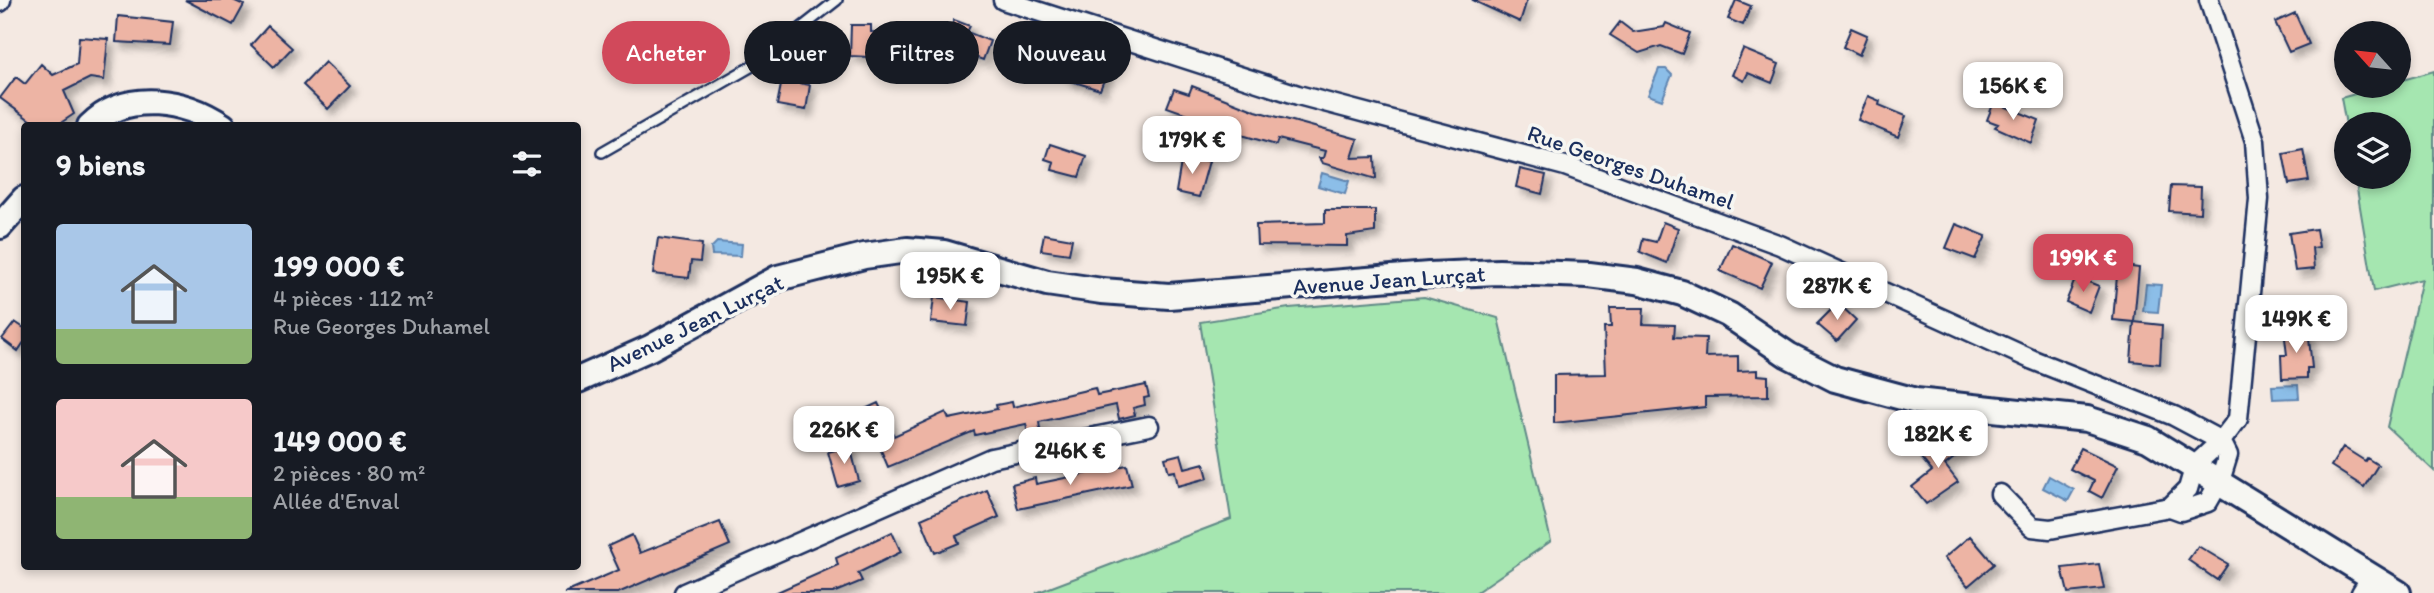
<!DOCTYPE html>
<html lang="fr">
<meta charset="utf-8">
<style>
:root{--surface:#171b24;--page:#20242c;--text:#f1f3f6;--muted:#9ea1a6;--accent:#d1495b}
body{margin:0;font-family:Itim,sans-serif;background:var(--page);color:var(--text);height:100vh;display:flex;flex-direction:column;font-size:26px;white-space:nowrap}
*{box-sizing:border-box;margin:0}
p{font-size:23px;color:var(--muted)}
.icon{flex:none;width:38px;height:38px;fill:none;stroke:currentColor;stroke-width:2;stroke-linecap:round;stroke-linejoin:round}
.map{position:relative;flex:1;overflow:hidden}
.panel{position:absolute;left:21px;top:122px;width:560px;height:448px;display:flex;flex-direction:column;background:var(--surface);border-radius:7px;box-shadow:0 4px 10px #0003}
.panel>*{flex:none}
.hud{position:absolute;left:602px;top:21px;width:665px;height:63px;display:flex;gap:14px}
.needle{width:46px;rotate:297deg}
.buttons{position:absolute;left:2334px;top:21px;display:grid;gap:14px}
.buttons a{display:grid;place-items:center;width:77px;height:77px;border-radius:50%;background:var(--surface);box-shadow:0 4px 10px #0003;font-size:35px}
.price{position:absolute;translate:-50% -60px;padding:0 16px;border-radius:14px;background:#fff;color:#222;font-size:23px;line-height:46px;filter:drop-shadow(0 2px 4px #0008)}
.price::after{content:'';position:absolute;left:50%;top:42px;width:21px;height:16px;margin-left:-10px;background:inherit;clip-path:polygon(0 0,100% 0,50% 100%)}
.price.current{background:var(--accent);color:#fff}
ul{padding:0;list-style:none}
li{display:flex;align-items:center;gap:21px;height:175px;padding:0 35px}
li span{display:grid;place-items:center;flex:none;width:196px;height:140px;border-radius:7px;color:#555}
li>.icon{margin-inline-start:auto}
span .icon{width:84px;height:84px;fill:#fffc;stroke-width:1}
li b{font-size:30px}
h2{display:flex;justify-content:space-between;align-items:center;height:84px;padding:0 35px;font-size:30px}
.tag{padding:0 24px;border-radius:32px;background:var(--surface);box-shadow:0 4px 10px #0003;font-size:24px;line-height:63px}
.tag.current{background:var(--accent);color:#fff}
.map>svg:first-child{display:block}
.green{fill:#a5e6b0;stroke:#608a87;stroke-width:2}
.water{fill:#8cbee8;stroke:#5f85b1;stroke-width:2}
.building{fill:#edb4a4;stroke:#1b2f5e;stroke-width:2;filter:url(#shadow)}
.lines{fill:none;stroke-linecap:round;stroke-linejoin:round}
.service-casing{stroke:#1b2f5e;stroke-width:14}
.minor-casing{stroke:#1b2f5e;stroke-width:23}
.secondary-casing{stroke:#1b2f5e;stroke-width:30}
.service{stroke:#f6f6f2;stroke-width:9}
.minor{stroke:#f6f6f2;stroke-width:18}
.secondary{stroke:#f6f6f2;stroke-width:24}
.labels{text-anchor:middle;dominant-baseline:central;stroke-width:7;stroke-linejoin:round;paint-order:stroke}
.street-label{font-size:23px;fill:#1b2f5e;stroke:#f6f6f2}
</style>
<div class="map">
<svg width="2434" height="593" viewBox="0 0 2434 593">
<defs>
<filter id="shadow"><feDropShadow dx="6" dy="6" stdDeviation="3.5" flood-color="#0004"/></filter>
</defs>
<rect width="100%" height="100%" fill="#f4e9e2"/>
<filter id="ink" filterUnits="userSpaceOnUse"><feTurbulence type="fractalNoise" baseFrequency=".0143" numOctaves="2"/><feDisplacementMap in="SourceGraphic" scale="14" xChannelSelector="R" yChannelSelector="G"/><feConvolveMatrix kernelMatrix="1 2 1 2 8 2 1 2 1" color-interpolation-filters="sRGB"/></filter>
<g filter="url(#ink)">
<path class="green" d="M2434 71V471L2387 427 2422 279 2374 291 2355 177H2399V124H2347V130L2341 98 2383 86H2399V81Z
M1424 297 1498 318 1551 541 1475 593H1036L1231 519 1200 322 1289 308Z"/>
<path class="water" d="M1659 69H1666L1672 75 1662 100 1648 95Z
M1322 173 1349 181 1345 194 1318 186Z
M717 242 742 244 741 256 712 255 711 248Z
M2146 284 2161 285 2158 312 2143 311Z
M2298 385 2299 398 2273 399 2272 386Z
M2049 476 2074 490 2068 501 2043 488Z"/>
<path class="building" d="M185 0H233L244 5 233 25Z
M1472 0H1527L1520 22Z
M1736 0 1751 6 1743 25 1728 19Z
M2295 13 2309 44 2289 52 2275 22Z
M118 16 173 22 170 45 116 42Z
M954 20 970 26 967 32 990 41 983 60 945 46Z
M1620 22 1633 32 1664 27 1666 23 1690 33 1682 54 1661 46 1639 53 1610 35Z
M851 25H871V32L889 33 888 58 850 56Z
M268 26 292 48 274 67 251 45Z
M1851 28 1867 35 1859 55 1843 47Z
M79 37 108 39 104 80 90 78 64 91 74 114 56 126H38L0 98 16 77 25 84 41 64 53 75 77 64Z
M1023 39 1091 58 1089 66 1107 72 1100 90 1065 79 1067 74 1028 62 1030 58 1018 53Z
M1743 49 1779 64 1772 83 1748 73 1744 81 1732 75Z
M325 62 350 86 328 109 303 85Z
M782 80 810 85 806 110 777 105Z
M1192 86 1256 111 1358 139 1352 158 1375 157 1376 179 1322 163 1319 158H1323L1325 151 1278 139 1276 145 1218 128 1219 125 1167 107 1174 89 1189 94Z
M1868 96 1880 101 1879 105 1906 116 1898 137 1858 120Z
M1994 102 2039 120 2031 143 1995 127 1998 124 1987 120Z
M1050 144 1086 156 1079 177 1052 170 1054 162 1045 159Z
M2303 149 2309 181 2289 184 2283 153Z
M1182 156 1209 161 1199 197 1176 192Z
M1520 169 1546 175 1542 194 1516 187Z
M2171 186 2201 187 2200 213 2169 211Z
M1325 210H1375V232L1347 236V246L1257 245 1256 225 1325 223Z
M1663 222 1678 228 1667 263 1640 252 1643 239 1656 242Z
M1956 224 1986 236 1975 259 1946 248Z
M2316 229 2319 247 2312 248 2314 269 2295 271 2289 233Z
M1044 234 1072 239 1069 254 1041 250Z
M658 238 702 244 700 262 691 261 689 278 653 274Z
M1732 244 1772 262 1760 288 1720 271Z
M2118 265 2139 268 2134 322 2113 320Z
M2076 277 2099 286 2089 312 2066 302Z
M934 297 970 302 967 326 931 322Z
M1838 303 1856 320 1837 341 1817 324Z
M1610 308H1644L1643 324 1675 325 1674 337 1706 338 1705 357 1738 356V371L1757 370V375L1768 376V396L1705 397V407L1554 423V375L1606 374 1604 327H1611Z
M15 322 24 328V342L18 351 2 339Z
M2134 322 2162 325 2160 364 2131 361Z
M2308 329 2312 368H2307V378L2282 379 2281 355H2287L2284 330Z
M1146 385 1149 397 1144 398 1145 405 1133 408 1135 415 1119 419 1116 405 1039 422 1041 436 1029 439 1026 424 975 435 974 431 888 467 870 424 860 428 854 414 878 403 894 436 946 412 949 419 997 409 996 405 1012 402 1013 407 1095 388 1097 395Z
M1949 434 1963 451 1945 465 1958 482 1926 504 1912 487 1932 471 1920 457Z
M850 446 859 481 838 487 828 452Z
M2343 447 2365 461 2367 458 2378 465 2364 487 2331 466Z
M2081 448 2118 466 2102 498 2089 491 2094 481 2070 469Z
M1181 454 1185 468 1204 463 1208 478 1178 486 1175 471 1169 472 1165 458Z
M1127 465 1132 485 1018 509 1012 484 1035 478 1036 484Z
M987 490 999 517 956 536 959 543 935 553 921 519Z
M720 522 730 545 618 593H565L619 570 608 546 632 535 640 553Z
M892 532 901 552 858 573 862 581 833 593H775L838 565 836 558Z
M1970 536 1994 564 1968 586 1944 558Z
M2198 546 2228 564 2217 580 2188 560Z
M2099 564 2104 589 2068 593 2062 568Z"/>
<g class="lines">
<defs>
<path id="service" d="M602 152 754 65 837 0"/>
<path id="minor" d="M1003 0 1298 95 1565 166 1780 245 2033 360 2174 416 2221 441 2228 455 2220 481 2208 502 2181 511 2170 507 2050 529 2032 527 2000 494
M0 2 1 0
M2170 507 2188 489 2195 465 2221 441 2238 419 2259 199 2255 141 2209 0
M684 593 991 458 1149 426
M2361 593 2371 577"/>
<path id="secondary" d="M90 126C127 89 184 100 223 126
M0 226 24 199
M578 380 650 348 778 278 864 256 907 250 944 253 1047 283 1102 291 1169 296 1429 275 1499 272 1589 275 1637 281 1682 293 1729 315 1788 355 1835 379 1916 401 2087 419 2148 439 2398 593"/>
</defs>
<use href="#service" class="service-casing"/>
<use href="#minor" class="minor-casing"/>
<use href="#secondary" class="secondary-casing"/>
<use href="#service" class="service"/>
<use href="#minor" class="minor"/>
<use href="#secondary" class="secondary"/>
</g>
</g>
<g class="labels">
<g class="street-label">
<text transform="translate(1631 167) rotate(19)">Rue Georges Duhamel</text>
<text transform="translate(1389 280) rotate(-4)">Avenue Jean Lurçat</text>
<text transform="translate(695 323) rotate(-26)">Avenue Jean Lurçat</text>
</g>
</g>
</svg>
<div class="buttons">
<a><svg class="needle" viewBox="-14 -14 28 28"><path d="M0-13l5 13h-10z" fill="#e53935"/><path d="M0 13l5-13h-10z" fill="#9ea1a6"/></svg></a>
<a><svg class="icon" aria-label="layers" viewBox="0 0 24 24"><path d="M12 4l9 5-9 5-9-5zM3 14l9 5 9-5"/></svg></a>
</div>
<b class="price" style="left:2013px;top:122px">156K €</b>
<b class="price" style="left:1192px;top:176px">179K €</b>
<b class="price current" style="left:2083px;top:294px">199K €</b>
<b class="price" style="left:950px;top:312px">195K €</b>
<b class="price" style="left:1837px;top:322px">287K €</b>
<b class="price" style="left:2296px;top:355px">149K €</b>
<b class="price" style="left:844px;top:466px">226K €</b>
<b class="price" style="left:1938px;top:470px">182K €</b>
<b class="price" style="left:1070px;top:487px">246K €</b>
<div class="hud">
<a class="tag current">Acheter</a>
<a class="tag">Louer</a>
<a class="tag">Filtres</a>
<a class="tag">Nouveau</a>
</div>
<section class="panel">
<h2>9 biens<svg class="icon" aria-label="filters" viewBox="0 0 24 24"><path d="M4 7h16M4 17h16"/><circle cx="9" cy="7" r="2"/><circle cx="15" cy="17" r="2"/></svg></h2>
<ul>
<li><span style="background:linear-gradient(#a9c7e8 75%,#8fb573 0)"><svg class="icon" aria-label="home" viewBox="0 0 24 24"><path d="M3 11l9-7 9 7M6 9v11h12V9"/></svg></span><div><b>199 000 €</b><p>4 pièces · 112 m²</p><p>Rue Georges Duhamel</p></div></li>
<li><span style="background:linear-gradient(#f6c9c9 70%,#8fb573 0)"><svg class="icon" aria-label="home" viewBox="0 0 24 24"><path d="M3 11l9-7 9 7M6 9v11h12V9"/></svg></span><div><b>149 000 €</b><p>2 pièces · 80 m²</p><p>Allée d'Enval</p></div></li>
</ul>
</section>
</div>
